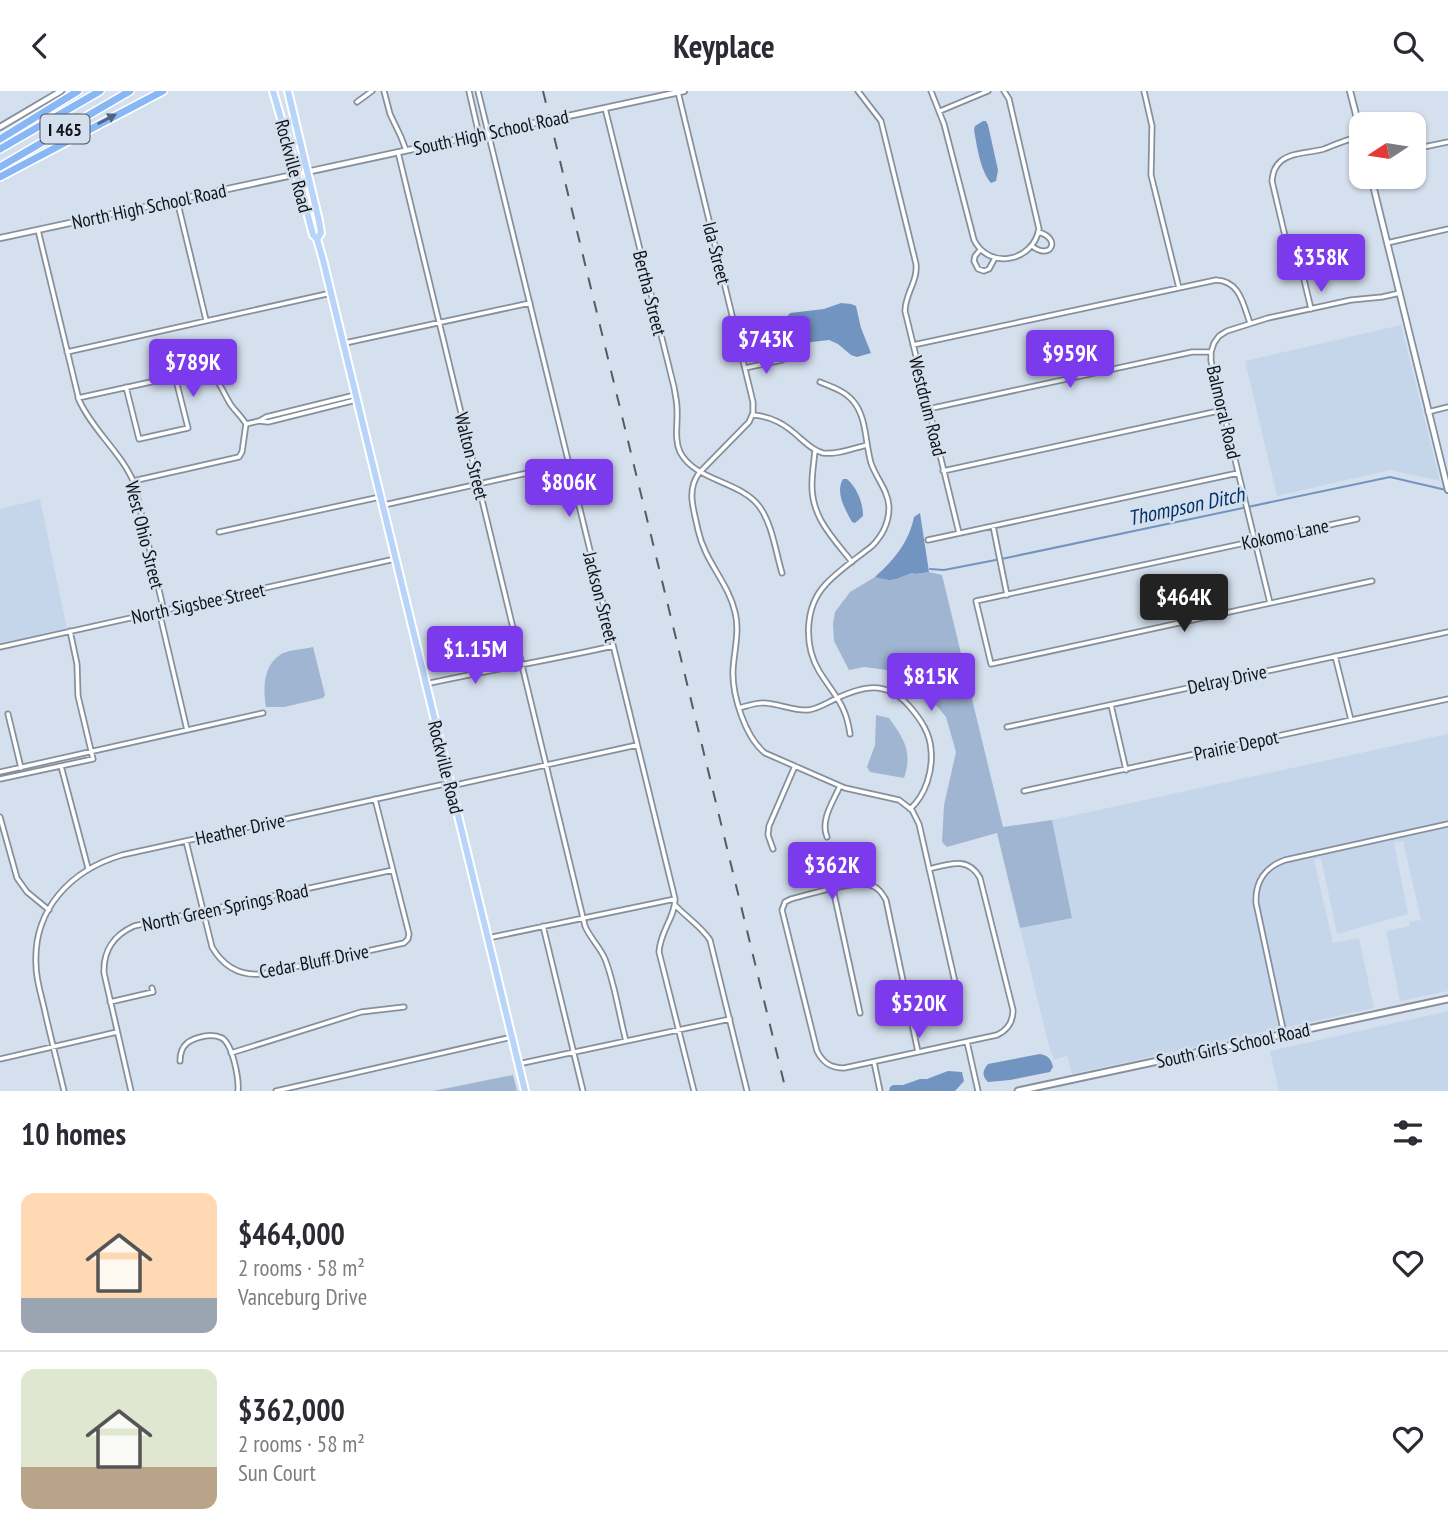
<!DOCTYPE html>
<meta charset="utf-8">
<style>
:root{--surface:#fff;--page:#f7f7f7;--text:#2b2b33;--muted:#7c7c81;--line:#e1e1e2;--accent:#7c3aed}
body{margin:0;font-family:"PT Sans Narrow",sans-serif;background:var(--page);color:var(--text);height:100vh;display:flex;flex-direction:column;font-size:26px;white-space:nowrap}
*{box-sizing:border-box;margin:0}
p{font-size:23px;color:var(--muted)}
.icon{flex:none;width:38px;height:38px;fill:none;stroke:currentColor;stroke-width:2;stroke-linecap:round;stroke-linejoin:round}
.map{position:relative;height:1000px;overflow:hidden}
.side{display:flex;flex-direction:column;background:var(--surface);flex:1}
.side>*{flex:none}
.needle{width:46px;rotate:258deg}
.controls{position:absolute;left:1349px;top:21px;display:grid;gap:14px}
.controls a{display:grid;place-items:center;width:77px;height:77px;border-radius:14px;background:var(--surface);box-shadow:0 2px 5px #0004;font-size:35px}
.price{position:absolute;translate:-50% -60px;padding:0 16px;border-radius:7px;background:var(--accent);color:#fff;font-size:23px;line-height:46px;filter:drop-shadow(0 2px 4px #0008)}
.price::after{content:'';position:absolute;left:50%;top:42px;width:21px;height:16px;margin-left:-10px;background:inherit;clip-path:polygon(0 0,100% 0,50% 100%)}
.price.selected{background:#222;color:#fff}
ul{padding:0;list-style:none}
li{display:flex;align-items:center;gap:21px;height:175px;padding:0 21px}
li+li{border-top:2px solid var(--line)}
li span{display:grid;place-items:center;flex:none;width:196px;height:140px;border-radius:14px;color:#555}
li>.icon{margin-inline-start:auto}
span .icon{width:84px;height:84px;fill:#fffc;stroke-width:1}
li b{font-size:30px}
h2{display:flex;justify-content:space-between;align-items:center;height:84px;padding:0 21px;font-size:30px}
header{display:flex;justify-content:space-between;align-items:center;height:91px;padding:0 21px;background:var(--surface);font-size:32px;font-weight:800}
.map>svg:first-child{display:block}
.built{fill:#c6d6ea}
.green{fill:#a0b5d2}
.water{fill:#7294c1}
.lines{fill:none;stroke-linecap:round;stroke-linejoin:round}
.stream{stroke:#7294c1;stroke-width:2}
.minor-casing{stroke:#86909d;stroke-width:7}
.tertiary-casing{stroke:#86909d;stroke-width:8}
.secondary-casing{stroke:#86909d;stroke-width:9}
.primary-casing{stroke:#fff;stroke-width:10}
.motorway-casing{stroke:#fff;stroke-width:10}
.minor{stroke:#fff;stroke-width:3.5}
.tertiary{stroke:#fff;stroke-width:4.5}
.secondary{stroke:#fff;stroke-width:5}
.primary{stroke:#b8d4f9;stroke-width:6}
.motorway{stroke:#89b7f5;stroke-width:7}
.rail{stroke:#555b63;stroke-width:2;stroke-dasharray:12 12;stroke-linecap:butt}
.tertiary-bridge-casing{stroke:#86909d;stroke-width:8;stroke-linecap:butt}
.tertiary-bridge{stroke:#fff;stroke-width:4.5}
.oneway{fill:#4c6586}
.labels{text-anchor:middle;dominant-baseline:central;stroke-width:5;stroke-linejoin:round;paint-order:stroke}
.shield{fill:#d5e0ee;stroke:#4a5058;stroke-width:2}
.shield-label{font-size:18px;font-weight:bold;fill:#0f1317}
.street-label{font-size:19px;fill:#0f1317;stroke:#d5e0ee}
.water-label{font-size:21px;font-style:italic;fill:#02336a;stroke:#d5e0ee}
</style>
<header><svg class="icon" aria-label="back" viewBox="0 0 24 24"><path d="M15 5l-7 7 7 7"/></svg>Keyplace<svg class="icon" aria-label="search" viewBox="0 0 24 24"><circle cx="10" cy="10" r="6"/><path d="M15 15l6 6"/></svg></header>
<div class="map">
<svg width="1448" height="1000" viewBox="0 0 1448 1000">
<rect width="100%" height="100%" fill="#d5e0ee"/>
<path class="built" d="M1401 234 1440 390 1390 379 1277 405 1245 270Z
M40 408 68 543 0 558V418Z
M1448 643V900L1400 910 1386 840 1410 835 1409 831 1421 829 1403 750 1394 751 1408 823 1337 843 1321 767 1314 769 1333 852 1359 847 1374 917 1072 983 1067 965 1054 969 1049 955 1020 837 1072 826 1052 729Z
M1448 920V1000H1279L1270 960Z"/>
<path class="green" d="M929 481 942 484 1003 736 1052 729 1072 827 1020 837 997 742 947 756 942 751 944 714 956 661 946 626 918 592 895 580 864 576 849 579 834 550 833 533 835 521 850 501 875 486C897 492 894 488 912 482L916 483Z
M313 556 325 604 323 607 284 616H266C263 598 263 575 280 564 286 559 305 558 313 556Z
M876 624 889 627C904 648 913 661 904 687L870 681 867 676 875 654Z
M513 984 517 1000H433Z"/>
<path class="water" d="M983 30H986L988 34 998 79 996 90 991 92C980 79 977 55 974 39L975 35Z
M841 212 851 213 856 215 861 237 871 262 857 266 851 264 838 253 829 249 795 253C785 245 780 232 790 222L824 218Z
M843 388H847C857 397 863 411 863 425L855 432 852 431C845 418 835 402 843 388Z
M920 422 929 481 916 483 912 482C894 488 896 492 875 486 894 469 909 451 914 426Z
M1040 963C1048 965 1051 967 1053 976L1050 981 1010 989 988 991C982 985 982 980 988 973Z
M948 980 962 981 964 990 955 1000H889L890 996 893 994H903L920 988H927Z"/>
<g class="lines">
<path class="stream" d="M930 478 944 479 1006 467 1390 386 1446 399"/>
<defs>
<path id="minor" d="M384 0 390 23 401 46 406 59
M469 0 479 44
M478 0 675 808C675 827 660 840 659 861L694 1000
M858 0 881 30 916 173C918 190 905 203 905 220L959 442
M931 0 944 33 974 149C989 179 1033 171 1039 138L1009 8 1004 0
M1144 0 1152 35 1151 84 1179 197
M678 1 753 311V322L749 331 699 382C686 400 694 419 698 439 705 471 728 491 735 521 740 540 734 560 733 579 732 604 745 646 765 662L845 697 899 709 912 719 919 733 957 900
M357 11 372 0
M605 17 674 296C675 303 677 310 677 318 678 332 674 348 680 361 695 390 740 390 759 415 772 432 776 462 782 482
M940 20 988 0
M1414 58 1448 51
M398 61 585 835C590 847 600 856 605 868 615 893 619 924 626 950
M177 109 206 229
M38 139 79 309C93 340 121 361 134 392L163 516 160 524 187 639
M1387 152 1448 138
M1032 155C1051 170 1062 147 1038 141
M980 159 975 165 974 170 978 178 984 180 989 178 995 167
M1311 218 1302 180 1285 145 1272 90C1273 82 1274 76 1281 70 1292 61 1310 62 1324 58 1336 53 1348 48 1361 45
M345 252 530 212
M913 254 1216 189C1240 190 1243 213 1250 232
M67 261 331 202
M745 277 782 269
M820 291C832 296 845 300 853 310 867 326 865 352 871 372 876 387 888 399 889 416 889 432 883 444 872 455 857 467 839 479 826 493 804 516 804 555 819 580 834 604 846 613 850 643
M126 296 139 348 188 337 175 285
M78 307 201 280C220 285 221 299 231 314 236 321 242 326 246 333
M928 318 1192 261H1210
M1428 321 1448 316
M752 324C772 325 786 334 800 347 807 353 814 360 823 362 837 364 854 357 867 354
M261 329 266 326 355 304
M246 333 259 330 268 331 356 309
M815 359C814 371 812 382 812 393 811 426 833 447 852 471
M943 380 1223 319
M133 390 239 366 242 361 246 333
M384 414 568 373
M1357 428 976 510 991 573 1372 490
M993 435 1007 504
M219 441 380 406
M928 449 1238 382
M1270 512 1211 270V261L1214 252 1219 245 1227 240 1268 227 1351 209 1382 206 1400 202
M0 556 395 468
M1335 565 1351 629
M426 593C489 579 551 569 613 555
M1111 614 1126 679
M739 617C747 615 757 611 765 612 780 613 794 620 808 619 817 618 825 613 833 609 862 595 886 588 910 616 921 629 930 642 931 659 933 679 926 704 910 718
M8 623 21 677
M1007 636 1448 541
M61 675 88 777
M0 681 263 622
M0 688 93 668 78 605 77 573 70 540
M1024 700 1448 608
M0 726 17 787 27 801 49 819
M827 746C820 729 833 711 840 695
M186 750 212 856C223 875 240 885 262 883L404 852 408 848 409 843 375 708
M773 758 768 744 769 735 795 675
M833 798 860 922
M675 814C686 826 701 835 710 849L747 1000
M543 835 583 1000
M488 847 675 808
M110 911 153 901 152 897
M1284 943 1256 812C1255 791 1265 776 1285 769L1448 733
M967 951 978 1000
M918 961 886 809C882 802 878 796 870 794 855 789 807 804 791 808L785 811 782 819 817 960C823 972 831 977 844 977L997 944C1008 939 1013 930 1013 919L980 787C968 765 949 773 929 778
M231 962 361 921 404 916
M0 968 117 941
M180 970C180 953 190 948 205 945 211 944 216 944 222 947 233 954 239 988 238 1000
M874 971 880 1000
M518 973 730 928
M64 1000C58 974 51 948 45 921 42 906 36 890 36 874 33 818 71 779 122 764L440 694 460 693 637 654
M131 1000 104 882C103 860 114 844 134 835L393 779
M276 1000 512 946"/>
<path id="tertiary" d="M1350 0 1362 47
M568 25 684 0
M0 36 61 0
M1371 86 1448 399
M0 147 520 35"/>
<path id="secondary" d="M1018 1000 1448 908"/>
<path id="primary" d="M273 0 297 83 313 144 317 148 323 169 525 1000
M288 0 319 130 321 142 317 148"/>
<path id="motorway" d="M0 48 78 0
M0 58 100 0
M0 76 130 0
M0 86 163 0"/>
</defs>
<use href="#minor" class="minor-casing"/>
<use href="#tertiary" class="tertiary-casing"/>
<use href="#secondary" class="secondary-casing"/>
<use href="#primary" class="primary-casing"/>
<use href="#motorway" class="motorway-casing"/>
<use href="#minor" class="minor"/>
<use href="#tertiary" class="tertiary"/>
<use href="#secondary" class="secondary"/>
<use href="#primary" class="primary"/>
<use href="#motorway" class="motorway"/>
<path class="rail" d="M543 0 786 1000"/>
<defs>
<path id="tertiary-bridge" d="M520 35 568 25"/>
</defs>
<use href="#tertiary-bridge" class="tertiary-bridge-casing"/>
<use href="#tertiary-bridge" class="tertiary-bridge"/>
</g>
<defs><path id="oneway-solid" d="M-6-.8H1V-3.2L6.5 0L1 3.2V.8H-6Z" transform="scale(1.75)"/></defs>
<use class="oneway" href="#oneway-solid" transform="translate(107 28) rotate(-28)"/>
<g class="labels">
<rect class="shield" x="40.5" y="23.5" width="49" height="29" rx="5"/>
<g class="shield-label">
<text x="65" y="38">I 465</text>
</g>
<g class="street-label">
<text transform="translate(491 41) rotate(-12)">South High School Road</text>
<text transform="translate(294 75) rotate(75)">Rockville Road</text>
<text transform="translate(149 115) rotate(-12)">North High School Road</text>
<text transform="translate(717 162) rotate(76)">Ida Street</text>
<text transform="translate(650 202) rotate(76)">Bertha Street</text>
<text transform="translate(928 315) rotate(76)">Westdrum Road</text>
<text transform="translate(1224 321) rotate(77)">Balmoral Road</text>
<text transform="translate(472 365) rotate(76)">Walton Street</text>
<text transform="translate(1285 443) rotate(-12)">Kokomo Lane</text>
<text transform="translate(145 444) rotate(76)">West Ohio Street</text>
<text transform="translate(601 506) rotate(76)">Jackson Street</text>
<text transform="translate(198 512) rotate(-12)">North Sigsbee Street</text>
<text transform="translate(1227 588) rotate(-12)">Delray Drive</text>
<text transform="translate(1236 654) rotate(-12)">Prairie Depot</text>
<text transform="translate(446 676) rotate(76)">Rockville Road</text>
<text transform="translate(240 738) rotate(-12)">Heather Drive</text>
<text transform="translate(225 816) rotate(-12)">North Green Springs Road</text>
<text transform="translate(314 870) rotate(-11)">Cedar Bluff Drive</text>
<text transform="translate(1233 954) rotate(-12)">South Girls School Road</text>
</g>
<g class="water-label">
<text transform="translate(1186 415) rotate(-12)">Thompson Ditch</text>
</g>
</g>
</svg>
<div class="controls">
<a><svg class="needle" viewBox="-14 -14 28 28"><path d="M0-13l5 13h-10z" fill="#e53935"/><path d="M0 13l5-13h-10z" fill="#7c7c81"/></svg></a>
</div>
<b class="price" style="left:1321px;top:203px">$358K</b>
<b class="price" style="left:766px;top:285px">$743K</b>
<b class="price" style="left:1070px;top:299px">$959K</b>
<b class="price" style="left:193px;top:308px">$789K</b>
<b class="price" style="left:569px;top:428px">$806K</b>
<b class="price selected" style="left:1184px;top:543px">$464K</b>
<b class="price" style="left:475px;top:595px">$1.15M</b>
<b class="price" style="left:931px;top:622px">$815K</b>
<b class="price" style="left:832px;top:811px">$362K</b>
<b class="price" style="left:919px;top:949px">$520K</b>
</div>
<section class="side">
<h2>10 homes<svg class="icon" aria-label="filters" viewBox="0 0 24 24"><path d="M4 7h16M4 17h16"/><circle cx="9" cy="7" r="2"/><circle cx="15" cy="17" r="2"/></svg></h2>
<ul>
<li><span style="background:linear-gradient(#ffd9b3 75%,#9aa5b1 0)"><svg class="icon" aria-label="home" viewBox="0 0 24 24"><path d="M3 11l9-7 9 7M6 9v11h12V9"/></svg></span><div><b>$464,000</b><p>2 rooms · 58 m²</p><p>Vanceburg Drive</p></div><svg class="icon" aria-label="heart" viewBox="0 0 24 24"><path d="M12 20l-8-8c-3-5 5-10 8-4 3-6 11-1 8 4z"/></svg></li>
<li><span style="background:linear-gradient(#dfe7d0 70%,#b9a48a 0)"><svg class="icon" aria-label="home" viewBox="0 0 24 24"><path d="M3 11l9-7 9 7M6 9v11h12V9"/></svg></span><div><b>$362,000</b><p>2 rooms · 58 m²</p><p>Sun Court</p></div><svg class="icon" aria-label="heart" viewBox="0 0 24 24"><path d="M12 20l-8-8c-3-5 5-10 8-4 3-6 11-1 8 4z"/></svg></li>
</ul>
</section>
